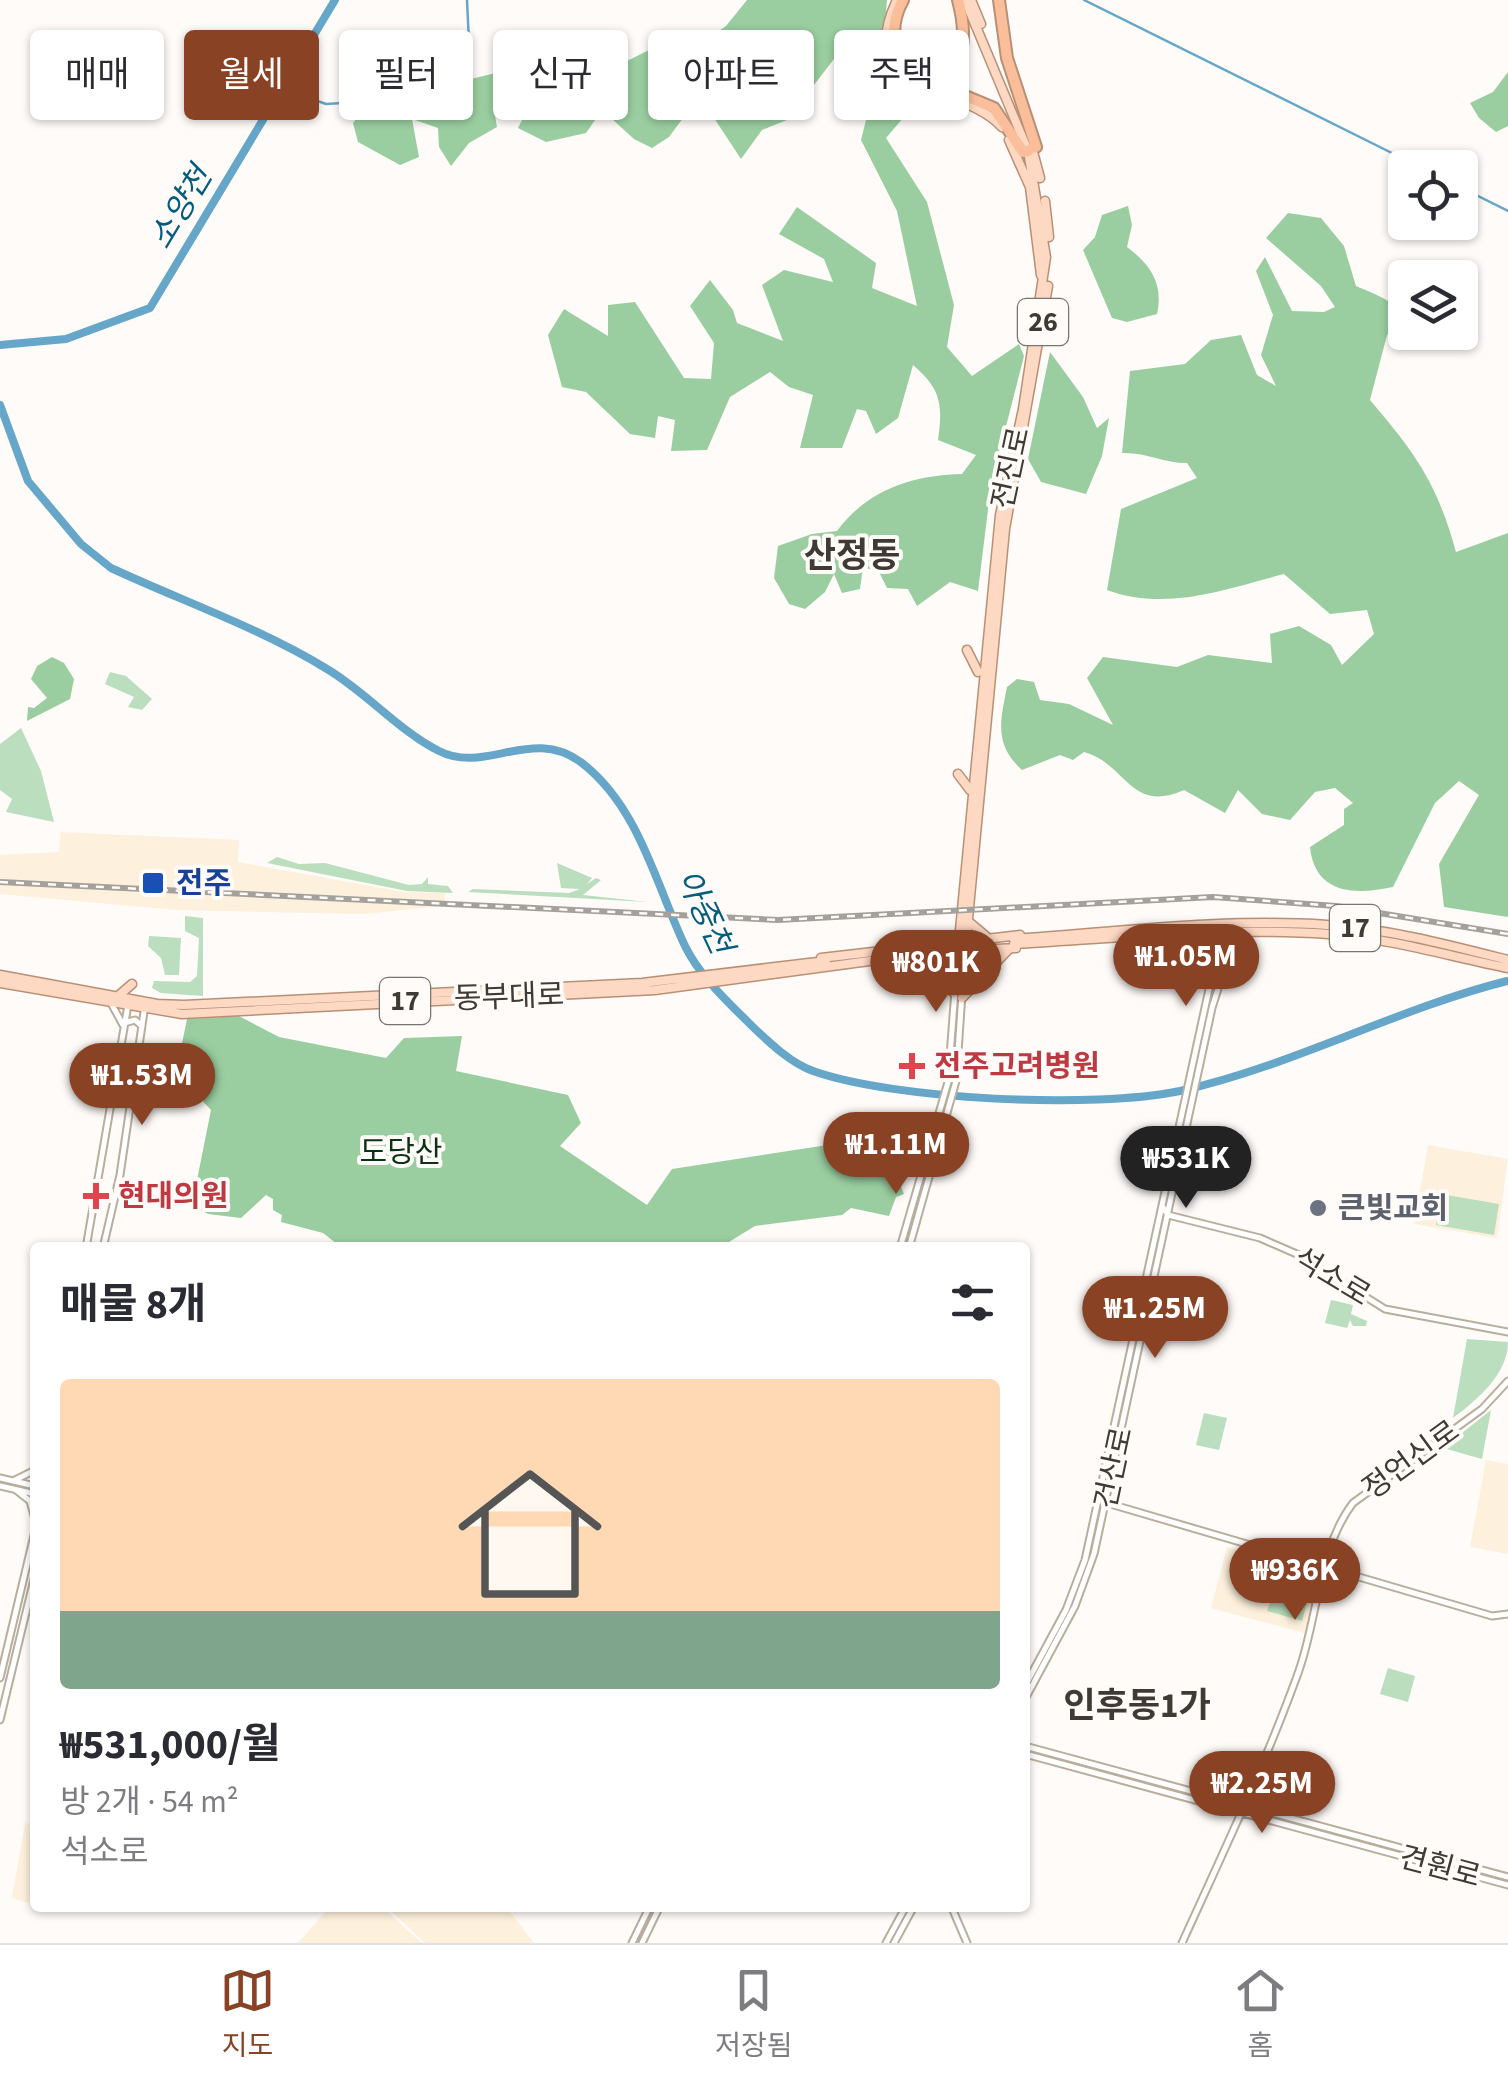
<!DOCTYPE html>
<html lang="ko">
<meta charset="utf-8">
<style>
:root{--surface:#fff;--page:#f2f2f3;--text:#2b2b33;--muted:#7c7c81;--line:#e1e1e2;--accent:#8a4224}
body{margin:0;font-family:"Source Sans 3","Noto Sans KR",sans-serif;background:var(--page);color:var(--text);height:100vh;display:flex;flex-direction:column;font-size:38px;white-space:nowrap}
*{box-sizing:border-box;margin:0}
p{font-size:32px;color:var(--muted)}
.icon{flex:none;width:55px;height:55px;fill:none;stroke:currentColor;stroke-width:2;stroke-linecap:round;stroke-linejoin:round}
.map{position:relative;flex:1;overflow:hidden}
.details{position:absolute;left:30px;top:1242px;width:1000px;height:670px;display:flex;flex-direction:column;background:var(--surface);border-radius:10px;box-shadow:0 2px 8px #0004}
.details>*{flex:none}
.hud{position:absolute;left:30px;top:30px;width:1000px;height:90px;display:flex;gap:20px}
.controls{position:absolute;left:1388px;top:150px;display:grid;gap:20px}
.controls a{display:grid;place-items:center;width:90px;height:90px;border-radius:10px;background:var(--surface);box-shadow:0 2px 8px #0004;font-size:50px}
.price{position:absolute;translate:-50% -85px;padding:0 22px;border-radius:35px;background:var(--accent);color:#fff;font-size:32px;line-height:65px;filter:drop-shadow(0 2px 5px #0008)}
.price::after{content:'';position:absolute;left:50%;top:60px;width:30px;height:22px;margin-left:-15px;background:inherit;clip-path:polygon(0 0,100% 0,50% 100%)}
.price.selected{background:#222;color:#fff}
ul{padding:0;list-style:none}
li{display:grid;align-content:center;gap:20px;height:530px;padding:0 30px}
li+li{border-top:2px solid var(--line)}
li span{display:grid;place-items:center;height:310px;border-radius:10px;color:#555}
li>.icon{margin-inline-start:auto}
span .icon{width:180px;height:180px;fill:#fffc;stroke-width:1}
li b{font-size:42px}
h2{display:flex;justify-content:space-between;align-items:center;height:120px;padding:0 30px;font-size:42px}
.tag{padding:0 35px;border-radius:10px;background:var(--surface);box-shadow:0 2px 8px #0004;font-size:35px;line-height:90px}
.tag.selected{background:var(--accent);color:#fff}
.tab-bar{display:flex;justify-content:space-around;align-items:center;height:140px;border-top:2px solid var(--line);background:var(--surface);font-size:28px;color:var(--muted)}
.tab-bar a{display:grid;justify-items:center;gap:5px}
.tab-bar .selected{color:var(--accent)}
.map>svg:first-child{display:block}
.built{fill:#fdf0dc}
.green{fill:#badebe}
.forest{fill:#9acea0}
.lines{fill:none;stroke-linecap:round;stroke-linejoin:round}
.stream{stroke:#65a6c9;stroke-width:2.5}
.river{stroke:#65a6c9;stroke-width:8}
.major-tunnel{stroke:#d8d4d1;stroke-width:8;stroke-dasharray:8 4;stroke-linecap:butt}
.minor-casing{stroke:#b9ad9c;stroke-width:9}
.major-casing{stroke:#b99076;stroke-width:11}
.highway-casing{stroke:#b99076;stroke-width:14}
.minor{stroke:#fff;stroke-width:5}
.major{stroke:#fdd8c2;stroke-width:8}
.highway{stroke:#fbbe9a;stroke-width:10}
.rail-casing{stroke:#a4a09b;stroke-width:6}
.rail{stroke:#fefbf8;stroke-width:2.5;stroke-dasharray:8;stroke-linecap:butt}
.transit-dot{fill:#1a4fb4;stroke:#fefbf8;stroke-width:4}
.health-dot{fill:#e0444e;stroke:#fefbf8;stroke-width:4}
.worship-dot{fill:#6b7280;stroke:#fefbf8;stroke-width:4}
.labels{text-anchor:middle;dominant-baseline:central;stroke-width:8;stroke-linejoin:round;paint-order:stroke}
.shield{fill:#fefbf8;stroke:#78746e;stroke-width:2.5}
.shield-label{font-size:28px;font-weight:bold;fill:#3f3a33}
.street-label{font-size:30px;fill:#3f3a33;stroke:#fefbf8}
.transit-label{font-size:30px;font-weight:bold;fill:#164399;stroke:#fefbf8;text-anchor:start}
.health-label{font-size:30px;font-weight:bold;fill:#be3a42;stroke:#fefbf8;text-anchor:start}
.park-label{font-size:30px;fill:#0c3214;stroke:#fefbf8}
.worship-label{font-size:30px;font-weight:bold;fill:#5b616d;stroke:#fefbf8;text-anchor:start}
.water-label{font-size:32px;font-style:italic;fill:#045c7f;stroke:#fefbf8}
.quarter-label{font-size:35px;font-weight:bold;fill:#3f3a33;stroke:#fefbf8}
</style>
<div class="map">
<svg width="1508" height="1943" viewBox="0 0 1508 1943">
<rect width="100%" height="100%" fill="#fefbf8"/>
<path class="built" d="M61 832 239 840 238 862 404 892 445 893 444 906 363 914 176 910 0 894V855L59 852Z
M1428 1145 1508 1159 1497 1238 1414 1224Z
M1486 1460 1508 1464V1554L1470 1547Z
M1227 1547 1313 1573 1316 1581 1305 1633 1211 1608Z
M25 1823 35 1826V1905L12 1898Z
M329 1908H383L422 1943H298Z
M395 1908H507L534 1943H425L391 1911Z"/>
<path class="green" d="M110 672 126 676 152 699 142 710 128 707 134 697 105 684Z
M21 728 41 771 54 822 6 812 12 799 0 790V744Z
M277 857 299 864 325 863 409 885 422 884 428 877V884L448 886 453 893 407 891 267 863Z
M557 863 592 878 587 884 596 878 601 880 583 895 648 902 468 892 473 889 569 893 580 889 561 888Z
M185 916 203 918V996L161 993 152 988 154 981 190 982 197 976 199 938 185 931Z
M149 936 181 938 179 975H165L161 958 148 946Z
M1441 1194 1499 1204 1494 1235 1436 1225Z
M1331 1300 1353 1305 1351 1314 1367 1321 1366 1326H1353L1350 1320 1347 1328 1325 1323Z
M1467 1339 1508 1342C1508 1374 1477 1400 1453 1418Z
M1491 1410 1482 1459 1443 1448Z
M1204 1413 1227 1418 1219 1450 1196 1445Z
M1282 1566 1314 1579 1302 1621 1267 1611Z
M1388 1668 1415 1676 1408 1702 1380 1694Z"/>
<path class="forest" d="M747 0H887L882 57 915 104 886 138 927 202 954 305 947 347 972 376 1019 344 1024 356 991 485 978 591 950 582 917 606 908 589 887 588 879 572 863 567 860 589 842 593 834 574 825 592 805 609 789 604 774 578 778 546 812 534 837 531C867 490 913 475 962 474L976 455 938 440C943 404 941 389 913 365L898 418 876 434 866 411 857 409 842 448H800L813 395 789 387 770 372 730 397 707 450 671 451 675 420 658 416 655 438 630 434 586 392 562 387 548 335 564 309 608 336V305L635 302 684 378 711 379 714 343 690 306 710 280 733 310 737 323 783 341 762 285 784 270 833 282 824 259 779 234 797 207 876 263 872 288 917 306 897 211 861 140 866 120 845 98 860 54 844 46 787 120 762 130 741 159 714 118 686 114 669 137 652 148 634 139 602 110 586 133 546 142 518 128 533 98 503 87 493 103 497 127 469 143 451 166 439 147 438 128 412 119 419 157 400 165 358 142 353 123 368 104 574 54 623 63 669 40 698 46 726 26Z
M1508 72V126L1496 132 1479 118 1470 103 1493 92Z
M1128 206 1132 225 1127 247C1150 264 1164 284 1157 314L1127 322 1112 318 1083 250 1095 237 1102 215Z
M1288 213 1321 218 1344 246 1356 286C1376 295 1405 303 1405 328L1387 335 1370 400C1416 454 1437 483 1456 552L1508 533V917L1444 907 1439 864 1479 795 1459 781 1435 803 1393 887C1356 895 1315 895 1310 847L1344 825V809L1353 803 1335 788 1315 792 1290 820 1262 814 1238 790 1225 813 1184 790C1130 814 1127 764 1084 752L1073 760 1060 755 1022 770C994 744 1000 722 1007 687L1017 679 1034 682 1040 700 1069 704 1113 725 1087 678 1103 657 1177 667 1208 655 1272 663 1270 634 1299 626 1331 645 1342 665 1374 634 1367 610 1330 614 1284 574C1226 589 1166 612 1107 590L1121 509 1197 478 1187 463C1163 463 1146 452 1122 453L1130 371 1185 364 1211 340 1241 335 1257 375 1276 386 1261 355 1273 315 1256 271 1265 257 1292 311 1324 312 1335 307 1321 286 1266 238Z
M1050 352 1083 397 1097 428 1109 418 1102 456 1086 494 1041 482 1028 459Z
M52 657 64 663 74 679 70 699 27 721 28 707 34 708 47 698 31 679 37 666Z
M239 1016 279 1037 386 1058 404 1038 462 1036 456 1071 568 1095 581 1123 560 1146 647 1205 672 1169 834 1144 849 1151V1163L859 1151 865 1153 898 1179 904 1194 896 1197 889 1216 851 1208 842 1215 755 1226 719 1248 341 1247 323 1233 281 1222 282 1215 273 1210V1199L266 1195 241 1218 208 1214 192 1205 211 1110 176 1073 187 1019Z"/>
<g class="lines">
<path class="stream" d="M1084 0 1422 168
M282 88 326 104 359 102 386 89 450 76 463 60 469 43 467 0
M1460 187 1508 211"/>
<path class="river" d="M0 345 66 339 150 308 335 0
M0 405 28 481 81 544 111 568C182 601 260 628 327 669 366 692 399 731 439 751 486 775 532 725 582 763 639 807 656 885 685 946 700 977 730 1004 754 1028 771 1044 791 1063 813 1071 895 1100 1095 1109 1180 1091 1292 1066 1396 1009 1507 981"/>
<path class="major-tunnel" d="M899 957 934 952"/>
<defs>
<path id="minor" d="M111 1003 123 1025
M124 1023 135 1020 142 1026
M1162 1206 1168 1215 1260 1238 1299 1255 1385 1309 1508 1332
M86 1248 128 1005
M103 1248 120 1175 145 1005
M900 1248 948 1082 958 951
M909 1248 956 1081 965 950
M0 1478 35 1486
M13 1481 35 1470
M0 1486 35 1494
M16 1490 30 1501 35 1519
M1107 1503 1492 1616 1508 1614
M0 1678 35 1531
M1025 1686 1066 1610 1085 1560 1219 943 1214 935
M1025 1699 1075 1606 1094 1554 1212 1008 1235 934
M0 1720 35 1575
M1025 1746 1508 1877
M1025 1754 1508 1885
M952 1908 967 1943
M632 1943 649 1908
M642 1943 659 1908
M886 1943 905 1908
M894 1943 913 1908
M1182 1943C1222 1855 1264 1767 1297 1676 1318 1622 1317 1550 1353 1503L1482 1409 1508 1381"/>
<path id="major" d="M897 0C851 95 964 84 1002 127
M971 0 981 24
M1009 140 1030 187 1041 275
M1032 148 1040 178
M1045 201 1049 237
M967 650 978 672
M958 774 970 790
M969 922 988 938
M1014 939C1117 932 1224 918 1327 925 1389 929 1449 945 1508 960
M1014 944C1117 938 1224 927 1328 934 1389 938 1448 956 1508 968
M965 950 1005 529 1048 286
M958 951 1000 515 1023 409 1046 257 1028 151 965 0
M919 957 954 993
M821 958 1020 935
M896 962 958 951 1016 948
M0 975 157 1004 184 1005 642 983 826 961
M0 983 182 1014 655 990 899 957
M117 997 132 984
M962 998 1009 949"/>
<path id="highway" d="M903 0C889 25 892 51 910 73L994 108 1023 152 1028 151
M999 0 1007 58 1036 147 1032 148
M904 58 928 73C970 70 966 31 958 0"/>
</defs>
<use href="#minor" class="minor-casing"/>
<use href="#major" class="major-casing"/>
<use href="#highway" class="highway-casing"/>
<use href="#minor" class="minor"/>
<use href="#major" class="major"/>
<use href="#highway" class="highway"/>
<defs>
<path id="rail" d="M0 882 778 920 1213 897 1336 906 1508 934"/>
</defs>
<use href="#rail" class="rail-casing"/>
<use href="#rail" class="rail"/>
</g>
<rect class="transit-dot" x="141" y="871" width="24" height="24" rx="5"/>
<g class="health-dot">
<path d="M907 1051h10v10h10v10h-10v10h-10v-10h-10v-10h10z"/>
<path d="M91 1181h10v10h10v10h-10v10h-10v-10h-10v-10h10z"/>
</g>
<circle class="worship-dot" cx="1318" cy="1208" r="10"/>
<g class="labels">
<g class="shield">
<rect x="1018" y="299" width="50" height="46" rx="8"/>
<rect x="1330" y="905" width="50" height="46" rx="8"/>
<rect x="380" y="978" width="50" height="46" rx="8"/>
</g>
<g class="shield-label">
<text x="1043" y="322">26</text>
<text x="1355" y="928">17</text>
<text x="405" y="1001">17</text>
</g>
<g class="street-label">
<text transform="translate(1011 468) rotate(-78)">전진로</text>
<text transform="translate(509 997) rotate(-2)">동부대로</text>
<text transform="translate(1332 1277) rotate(31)">석소로</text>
<text transform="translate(1411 1460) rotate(-36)">정언신로</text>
<text transform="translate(1114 1468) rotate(-78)">건산로</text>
<text transform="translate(1440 1867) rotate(15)">견훤로</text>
</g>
<g class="transit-label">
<text x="176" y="883">전주</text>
</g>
<g class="health-label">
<text x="934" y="1066">전주고려병원</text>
<text x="118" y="1196">현대의원</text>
</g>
<g class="park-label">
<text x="401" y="1152">도당산</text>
</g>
<g class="worship-label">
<text x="1338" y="1208">큰빛교회</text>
</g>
<g class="water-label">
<text transform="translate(181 208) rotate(-59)">소양천</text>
<text transform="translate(704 912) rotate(65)">아중천</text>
</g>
<g class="quarter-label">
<text x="852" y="556">산정동</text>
<text x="1137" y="1706">인후동1가</text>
</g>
</g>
</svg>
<div class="controls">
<a><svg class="icon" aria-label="locate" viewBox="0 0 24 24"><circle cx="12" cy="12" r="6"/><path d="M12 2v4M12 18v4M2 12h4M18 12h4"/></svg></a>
<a><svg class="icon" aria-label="layers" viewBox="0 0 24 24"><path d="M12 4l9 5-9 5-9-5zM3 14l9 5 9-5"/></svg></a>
</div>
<b class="price" style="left:1186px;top:1009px">₩1.05M</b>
<b class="price" style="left:936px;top:1015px">₩801K</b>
<b class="price" style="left:142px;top:1128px">₩1.53M</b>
<b class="price" style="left:896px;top:1197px">₩1.11M</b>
<b class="price selected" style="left:1186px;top:1211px">₩531K</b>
<b class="price" style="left:1155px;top:1361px">₩1.25M</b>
<b class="price" style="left:1295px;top:1623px">₩936K</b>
<b class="price" style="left:1262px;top:1836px">₩2.25M</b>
<div class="hud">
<a class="tag">매매</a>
<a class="tag selected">월세</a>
<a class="tag">필터</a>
<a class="tag">신규</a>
<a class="tag">아파트</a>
<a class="tag">주택</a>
</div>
<section class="details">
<h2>매물 8개<svg class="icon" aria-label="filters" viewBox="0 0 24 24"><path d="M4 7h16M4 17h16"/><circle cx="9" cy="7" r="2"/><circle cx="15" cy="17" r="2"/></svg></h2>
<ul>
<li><span style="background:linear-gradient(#ffd9b3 75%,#7fa58c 0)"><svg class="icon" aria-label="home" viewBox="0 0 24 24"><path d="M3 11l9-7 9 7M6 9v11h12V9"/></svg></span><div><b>₩531,000/월</b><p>방 2개 · 54 m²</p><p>석소로</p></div></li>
</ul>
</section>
</div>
<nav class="tab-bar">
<a class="selected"><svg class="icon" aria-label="map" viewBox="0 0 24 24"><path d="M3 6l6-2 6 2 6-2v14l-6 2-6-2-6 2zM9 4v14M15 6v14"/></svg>지도</a>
<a><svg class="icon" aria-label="saved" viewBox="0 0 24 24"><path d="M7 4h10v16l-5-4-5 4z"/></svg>저장됨</a>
<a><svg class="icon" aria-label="home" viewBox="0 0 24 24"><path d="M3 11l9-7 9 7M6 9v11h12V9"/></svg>홈</a>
</nav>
